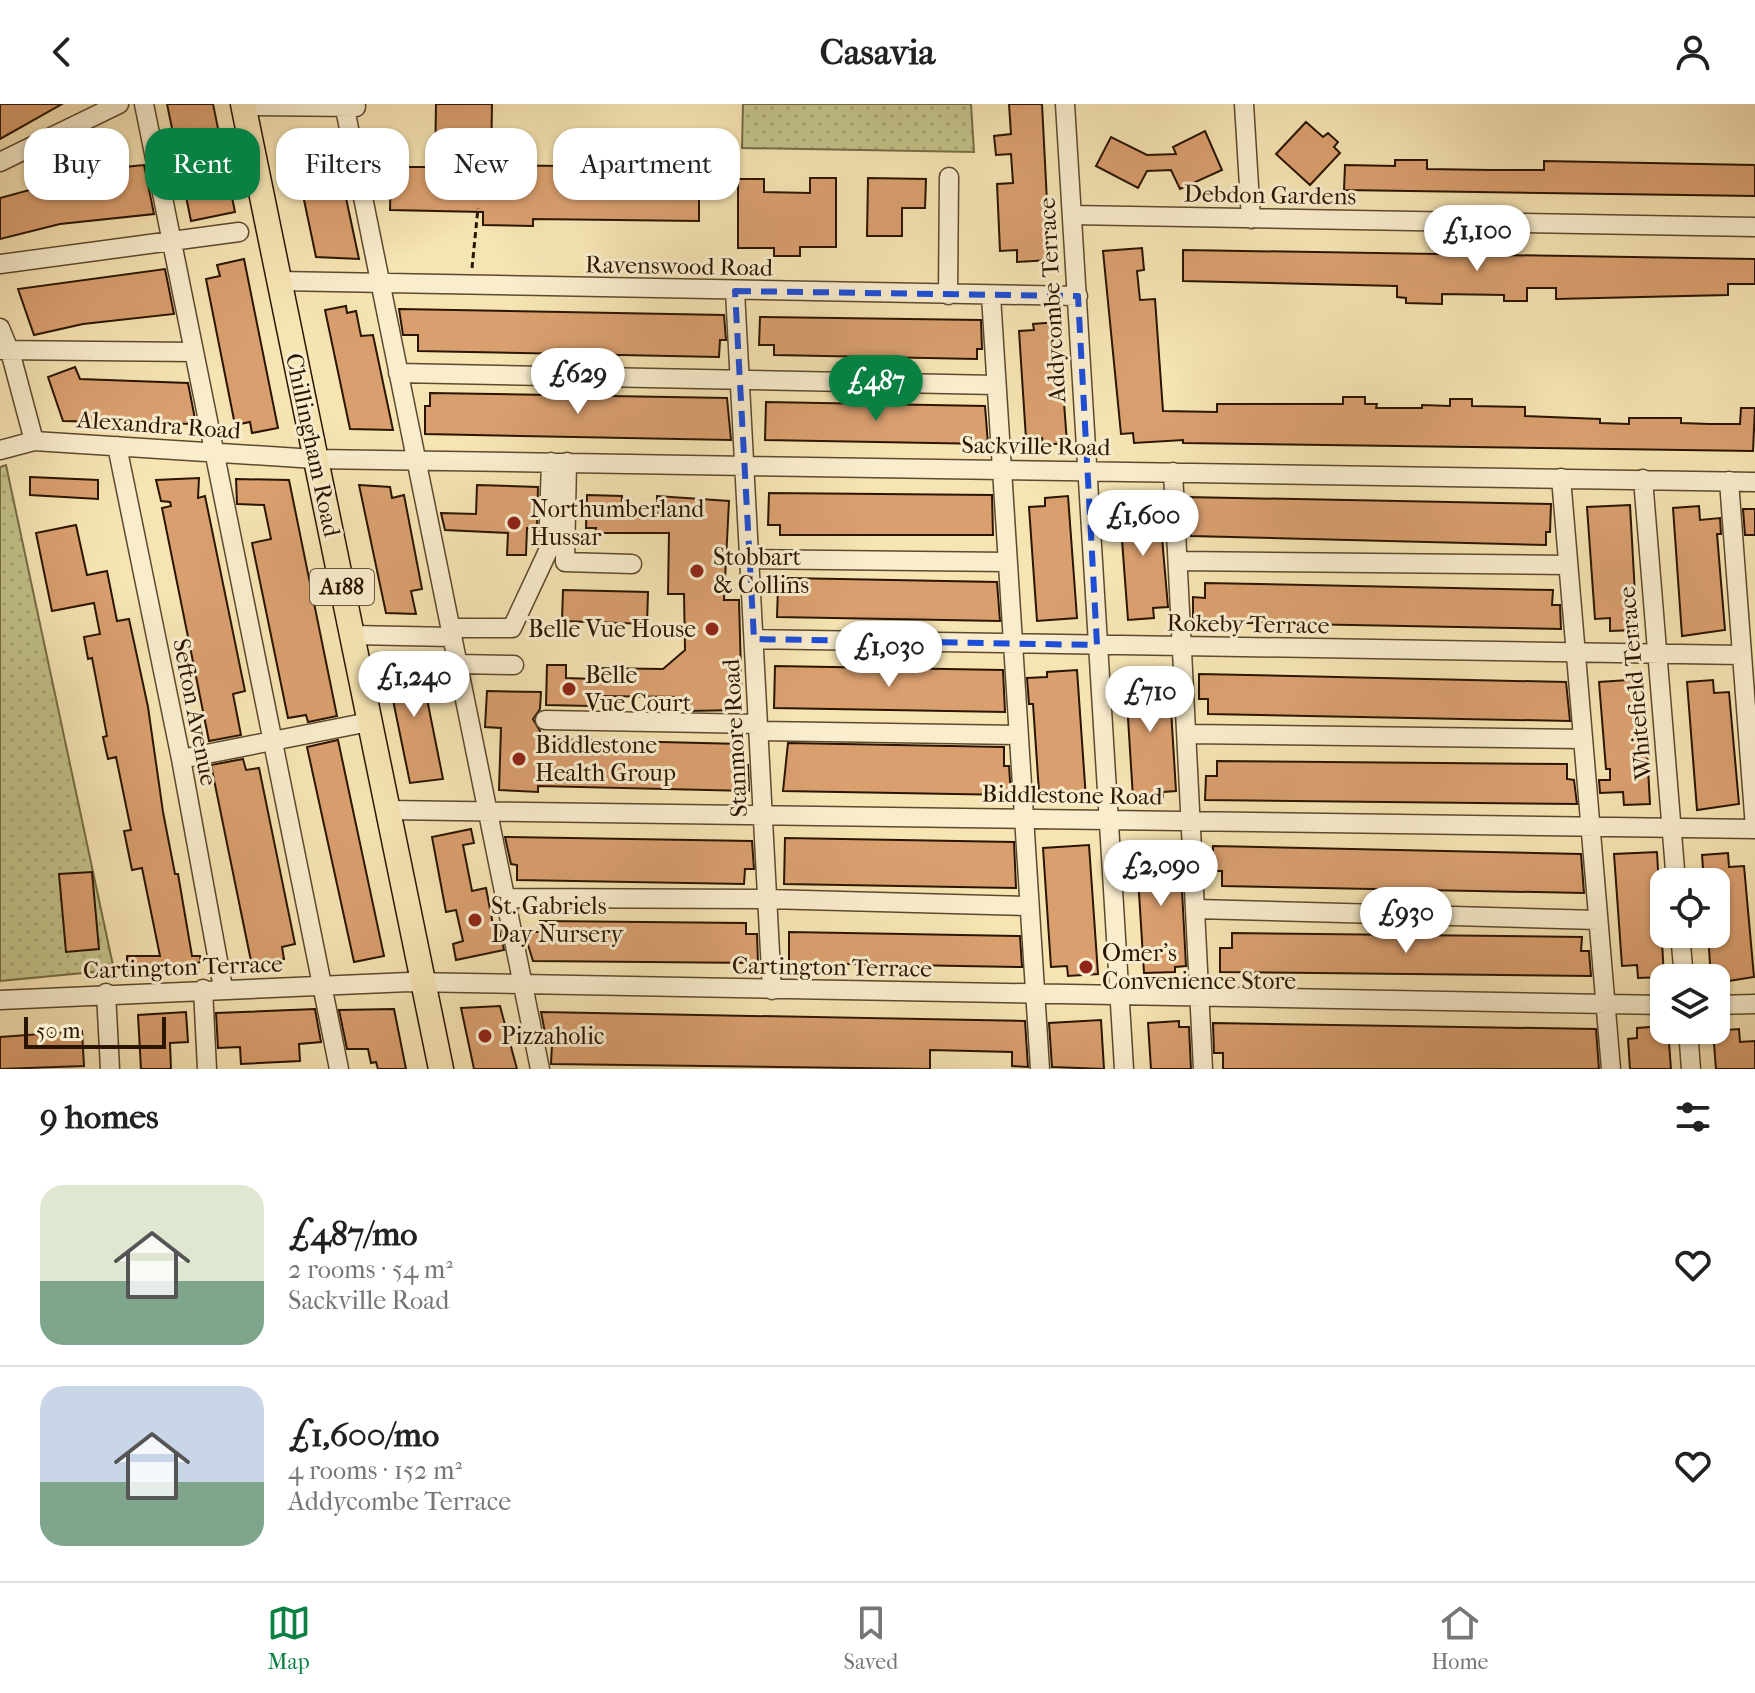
<!DOCTYPE html>
<meta charset="utf-8">
<style>
:root{--surface:#fff;--page:#f2f2f2;--text:#222;--muted:#767676;--line:#e0e0e0;--accent:#0b8043}
body{margin:0;font-family:"IM FELL French Canon",serif;background:var(--page);color:var(--text);height:100vh;display:flex;flex-direction:column;font-size:30px;white-space:nowrap}
*{box-sizing:border-box;margin:0}
p{font-size:26px;color:var(--muted)}
.icon{flex:none;width:44px;height:44px;fill:none;stroke:currentColor;stroke-width:2;stroke-linecap:round;stroke-linejoin:round}
.map{position:relative;height:965px;overflow:hidden}
.panel{display:flex;flex-direction:column;background:var(--surface);flex:1}
.panel>*{flex:none}
.guide{position:absolute;left:24px;top:24px;width:800px;height:72px;display:flex;gap:16px}
.fabs{position:absolute;left:1650px;top:764px;display:grid;gap:16px}
.fabs a{display:grid;place-items:center;width:80px;height:80px;border-radius:16px;background:var(--surface);box-shadow:0 2px 6px #0004;font-size:40px}
.scale{position:absolute;left:24px;bottom:20px;width:142px;box-sizing:border-box;padding-left:8px;border:4px solid #2a1500;border-top:0;font-size:22px;line-height:28px;white-space:nowrap;color:#2a1500;-webkit-text-stroke:6px #f9edce;paint-order:stroke}
.price{position:absolute;translate:-50% -68px;padding:0 18px;border-radius:28px;background:#fff;color:#222;font-size:26px;line-height:52px;filter:drop-shadow(0 2px 4px #0008)}
.price::after{content:'';position:absolute;left:50%;top:48px;width:24px;height:18px;margin-left:-12px;background:inherit;clip-path:polygon(0 0,100% 0,50% 100%)}
.price.on{background:var(--accent);color:#fff}
ul{padding:0;list-style:none}
li{display:flex;align-items:center;gap:24px;height:200px;padding:0 40px}
li+li{border-top:2px solid var(--line)}
li span{display:grid;place-items:center;flex:none;width:224px;height:160px;border-radius:24px;color:#555}
li>.icon{margin-inline-start:auto}
span .icon{width:96px;height:96px;fill:#fffc;stroke-width:1}
li b{font-size:34px}
h2{display:flex;justify-content:space-between;align-items:center;height:96px;padding:0 40px;font-size:34px}
.tag{padding:0 28px;border-radius:24px;background:var(--surface);box-shadow:0 2px 6px #0004;font-size:28px;line-height:72px}
.tag.on{background:var(--accent);color:#fff}
header{display:flex;justify-content:space-between;align-items:center;height:104px;padding:0 40px;background:var(--surface);font-size:36px;font-weight:700}
.tabs{display:flex;justify-content:space-around;align-items:center;height:112px;border-top:2px solid var(--line);background:var(--surface);font-size:22px;color:var(--muted)}
.tabs a{display:grid;justify-items:center;gap:4px}
.tabs .on{color:var(--accent)}
.map>svg:first-child{display:block}
.park{fill:url(#park-dots);stroke:#766c44;stroke-width:2}
.building{fill:#da9f6f;stroke:#2a1500;stroke-width:2}
.lines{fill:none;stroke-linecap:round;stroke-linejoin:round}
.minor-casing{stroke:#5d492d;stroke-width:21}
.major-casing{stroke:#2a1500;stroke-width:27}
.path{stroke:#2a1500;stroke-width:3;stroke-dasharray:6 4;stroke-linecap:butt}
.minor{stroke:#f9edce;stroke-width:18}
.major{stroke:#f6e4b3;stroke-width:24}
.marked{fill:none;stroke:#1d4ed8;stroke-width:6;stroke-dasharray:16 10;stroke-linejoin:round}
.poi-dot{fill:#8f2418;stroke:#f9edce;stroke-width:3}
.labels{text-anchor:middle;dominant-baseline:central;stroke-width:6;stroke-linejoin:round;paint-order:stroke}
.shield{fill:#f9edce;stroke:#68563e;stroke-width:2}
.shield-label{font-size:22px;font-weight:bold;fill:#2a1500}
.street-label{font-size:24px;fill:#2a1500;stroke:#f9edce}
.poi-label{font-size:24px;fill:#2a1500;stroke:#f9edce;text-anchor:start}
</style>
<header><svg class="icon" aria-label="back" viewBox="0 0 24 24"><path d="M15 5l-7 7 7 7"/></svg>Casavia<svg class="icon" aria-label="person" viewBox="0 0 24 24"><circle cx="12" cy="8" r="4"/><path d="M4 21q1-7 8-7t8 7"/></svg></header>
<div class="map">
<svg width="1755" height="965" viewBox="0 0 1755 965">
<defs>
<pattern id="park-dots" width="8" height="8" patternUnits="userSpaceOnUse" patternTransform="scale(2)"><rect width="8" height="8" fill="#c2c289"/><path d="M2 2h.1M6 6h.1" fill="none" stroke="#a7a674" stroke-width="1.8" stroke-linecap="round"/></pattern>
</defs>
<rect width="100%" height="100%" fill="#f6e4b3"/>
<filter id="stains"><feTurbulence type="fractalNoise" baseFrequency=".0025" numOctaves="4"/><feColorMatrix values="0 0 0 0 .2 0 0 0 0 .09 0 0 0 0 .02 0 0 0 .5 -.17"/></filter>
<radialGradient id="worn" r=".72"><stop offset=".6" stop-color="#630" stop-opacity="0"/><stop offset="1" stop-color="#630" stop-opacity=".3"/></radialGradient>
<path class="park" d="M743 0H971L974 48 742 44Z
M6 361 114 866 0 877V363Z"/>
<path class="building" d="M0 0H62L0 35Z
M167 0H213L235 108 191 117Z
M436 0H492L491 61 560 62V56L635 57V79H699V117L533 115V122L483 121V108L390 106 391 63H435Z
M1009 0H1042L1050 156 1017 158V146L1000 147 997 80 1013 79 1011 50 996 51 994 32 1011 30Z
M1306 18 1323 33 1328 29 1338 38 1334 43 1340 49 1310 81 1276 50Z
M1205 27 1222 66 1180 85 1171 66 1147 67 1138 84 1096 62 1111 33 1147 51 1176 50 1173 43Z
M311 30 312 35 338 30 341 46 336 47 359 155 316 153 291 34Z
M1395 56H1427V65L1491 66H1544V57L1755 61V92L1344 86 1345 61 1395 62Z
M144 61 154 110 60 120 0 135V94L59 78 125 69 124 63Z
M810 74H836V143H800V152H774V144H738V75H764V88L810 89Z
M868 74 926 75 925 104H902V132H867Z
M1142 144 1144 166 1137 167 1140 196 1155 195 1163 307 1217 308V300H1343V293H1365V300H1377L1376 304H1422V301L1450 302V295H1472V302L1525 303V312L1600 315V319L1629 320V314H1681V319L1710 320H1740L1741 304H1755L1753 347 1183 339V336L1134 339 1133 329 1121 330 1103 147Z
M1183 146 1755 155V180H1728V191L1556 195V184H1527V197H1504V191L1442 190V200L1406 199V194L1397 193V182L1183 177Z
M244 155 278 324 252 329 250 318 235 321 206 175 220 172 217 161Z
M165 165 174 210 83 220 34 231 18 185Z
M346 202 347 209 356 207 361 232 373 231 393 326 350 325 325 206Z
M399 205 724 211 726 236H720L719 253 418 247V231H403Z
M760 213 981 216 982 245H977V255L774 251V241H759Z
M1058 218 1067 339 1043 341 1042 334 1026 335 1019 227 1034 226 1033 220Z
M75 263 80 275 188 279 196 320 63 317 48 273Z
M430 289 727 294 731 336 425 330V302H430Z
M766 298 985 302 988 340 765 336Z
M30 373 98 376V395L30 391Z
M199 374 198 394 205 392 245 587 233 590 241 631 209 637 162 404 171 402 170 398 161 397 156 376Z
M236 375 289 376 337 612 308 618 306 611 288 614 252 439 271 435 264 401 237 400Z
M359 381 390 383 392 394 404 391 422 485 411 487 416 510 386 509Z
M477 381 538 383 537 424H527L526 451H507L508 429 445 426 441 409 476 410Z
M769 389 992 391 993 431H780V421H768Z
M587 391 622 392 621 412H657V392L729 397 724 496H739L742 606 686 607V593L591 592V602L546 601 547 561H566V574L595 575V564L663 565 685 546 684 490H668L669 429H595L596 424H586Z
M1068 392 1077 514 1037 517 1029 403 1045 402V394Z
M1186 393 1551 400 1550 428H1546V441L1191 432Z
M1145 394 1146 405 1163 404 1164 422H1161L1168 503 1153 504 1154 514 1128 516 1119 396Z
M1630 401 1637 526 1610 527V514L1595 515 1587 403Z
M1699 402 1700 416 1720 414 1721 430H1717L1725 526 1682 532 1673 404Z
M1743 405H1755V431H1745Z
M76 421 87 471 107 467 117 517 129 515 148 603 163 708 175 770H178L192 852H200L201 858 155 868H127V852H160L142 764 132 766 124 727 131 726 116 653 108 655 103 633 107 632 92 554 88 555 84 533 100 530 94 499 52 507 36 429Z
M787 474 997 478 1000 517 777 513 778 483 787 484Z
M1205 479 1553 486 1552 501H1560L1561 525 1193 518V493L1205 494Z
M563 486 648 488 647 520 562 517Z
M418 550 443 675 410 679 385 557Z
M775 562 1003 566 1005 608 774 604Z
M1155 564 1156 574 1169 573 1176 687 1163 688V693L1133 694 1125 566Z
M1077 566 1086 695 1056 697 1055 687 1039 688 1033 600H1029L1027 574 1047 573V568Z
M1199 570 1566 578 1570 617 1208 610V595H1199Z
M1643 575 1650 700 1624 701 1623 688 1600 689 1599 676H1610V665H1606L1599 578Z
M1713 576 1714 589 1729 588 1739 700 1697 706 1687 578Z
M487 587 541 588 540 605 533 615 540 627 539 635 742 640V661H748L749 687 538 682V688L499 686 501 624 485 623Z
M338 636 384 852 354 858 307 643Z
M788 639 1004 643V662H1009L1011 691 783 687Z
M243 655 246 666 259 664 295 840 282 843 284 855 252 862 211 661Z
M1217 657 1567 660V675L1574 676 1577 700 1205 696 1206 672H1217Z
M471 725 474 739 463 741 472 787 486 784 494 826 499 825 504 846 456 856 453 840 463 837 456 806 446 808 432 733Z
M505 733 752 737 754 765H745L744 780 517 776V761L511 760Z
M785 734 1014 738 1016 784 784 780Z
M1167 739 1168 749 1180 748 1186 862 1175 863V868L1144 869 1136 741Z
M1089 741 1098 870 1068 872 1067 862 1051 863 1043 744Z
M1213 742 1581 750 1584 789 1222 782V767H1213Z
M1657 748 1664 873 1638 874 1637 861 1622 862 1614 750Z
M1728 749 1729 763 1744 762 1754 873 1716 879V874H1711L1708 830H1716V778H1704L1702 751Z
M92 768 99 845 66 848 59 770Z
M540 817 746 819V830H757L758 859 533 857 524 828H540Z
M789 828 1020 832 1022 863 789 859Z
M1232 829 1582 833 1581 847H1589L1591 872 1220 868V844H1232Z
M500 902 517 965H474L461 904Z
M315 905 321 938 299 940 300 957 241 960 240 943 218 944 216 909Z
M394 905 406 965H378L376 958 371 959 368 945H347L339 906Z
M186 908 188 938 170 939 171 965H141L138 911Z
M541 908 1025 917 1028 963 1012 962V948L930 946V965L551 960 552 940 547 939Z
M1101 916 1104 965 1052 963 1049 919Z
M1179 917V923H1189L1191 965H1151L1148 919Z
M1213 919 1596 925 1599 965H1223V949H1214Z
M1664 922 1668 926 1671 965H1630L1628 935 1637 934V924Z
M1739 925 1740 938 1755 937V965H1716L1713 927Z
M82 927 84 962 0 965V933Z"/>
<g class="lines">
<defs>
<path id="minor" d="M144 0 339 965
M344 0 540 965
M1065 0 1124 965
M1244 0 1251 115
M243 2 356 3
M0 58 119 0
M1072 111 1755 123
M0 160 239 128
M279 177 1078 192
M735 187 772 886
M948 191 949 73
M991 192 1040 965
M0 224 11 251 34 337
M0 246 193 248
M398 269 996 281
M117 342 181 655 223 884
M0 346 34 337 315 355 1755 378
M567 358 565 458 632 460
M1173 368 1203 965
M1561 374 1611 965
M1643 375 1676 778
M1729 377 1755 724
M749 455 1007 458
M1180 457 1568 461
M450 524H512L548 447 551 358
M352 531 452 533
M754 535 1742 551
M457 560 514 561
M545 616 758 620
M758 627 1018 631
M1188 630 1583 635
M181 655 369 618
M388 706 1755 725
M504 794 767 795 1029 802
M1196 805 1598 816
M1680 830 1684 874
M203 885 207 965
M106 889 110 965
M0 896 409 878 1664 901
M1716 901 1755 900
M1688 926 1691 965"/>
<path id="major" d="M243 0 441 965"/>
</defs>
<use href="#minor" class="minor-casing"/>
<use href="#major" class="major-casing"/>
<path class="path" d="M472 164 478 104"/>
<use href="#minor" class="minor"/>
<use href="#major" class="major"/>
</g>
<path class="marked" d="M735 187 1078 192 1097 541 754 535Z"/>
<g class="poi-dot">
<circle cx="514" cy="419" r="8"/>
<circle cx="697" cy="467" r="8"/>
<circle cx="712" cy="525" r="8"/>
<circle cx="569" cy="585" r="8"/>
<circle cx="519" cy="655" r="8"/>
<circle cx="475" cy="816" r="8"/>
<circle cx="1086" cy="863" r="8"/>
<circle cx="485" cy="932" r="8"/>
</g>
<g class="labels">
<rect class="shield" x="310" y="465" width="64" height="36" rx="6"/>
<g class="shield-label">
<text x="342" y="483">A188</text>
</g>
<g class="street-label">
<text transform="translate(1270 91) rotate(1)">Debdon Gardens</text>
<text transform="translate(679 162) rotate(1)">Ravenswood Road</text>
<text transform="translate(1052 196) rotate(-93)">Addycombe Terrace</text>
<text transform="translate(159 321) rotate(4)">Alexandra Road</text>
<text transform="translate(313 341) rotate(78)">Chillingham Road</text>
<text transform="translate(1036 342) rotate(1)">Sackville Road</text>
<text transform="translate(1248 520) rotate(1)">Rokeby Terrace</text>
<text transform="translate(1635 579) rotate(-95)">Whitefield Terrace</text>
<text transform="translate(195 608) rotate(79)">Sefton Avenue</text>
<text transform="translate(735 634) rotate(-93)">Stanmore Road</text>
<text transform="translate(1072 691) rotate(1)">Biddlestone Road</text>
<text transform="translate(183 863) rotate(-2)">Cartington Terrace</text>
<text transform="translate(832 863) rotate(1)">Cartington Terrace</text>
</g>
<g class="poi-label">
<text x="530" y="405">Northumberland<tspan x="530" dy="28">Hussar</tspan></text>
<text x="713" y="453">Stobbart<tspan x="713" dy="28">&amp; Collins</tspan></text>
<text x="696" y="525" text-anchor="end">Belle Vue House</text>
<text x="585" y="571">Belle<tspan x="585" dy="28">Vue Court</tspan></text>
<text x="535" y="641">Biddlestone<tspan x="535" dy="28">Health Group</tspan></text>
<text x="491" y="802">St. Gabriels<tspan x="491" dy="28">Day Nursery</tspan></text>
<text x="1102" y="849">Omer's<tspan x="1102" dy="28">Convenience Store</tspan></text>
<text x="501" y="932">Pizzaholic</text>
</g>
</g>
<rect width="100%" height="100%" filter="url(#stains)"/>
<rect width="100%" height="100%" fill="url(#worn)"/>
</svg>
<div class="fabs">
<a><svg class="icon" aria-label="locate" viewBox="0 0 24 24"><circle cx="12" cy="12" r="6"/><path d="M12 2v4M12 18v4M2 12h4M18 12h4"/></svg></a>
<a><svg class="icon" aria-label="layers" viewBox="0 0 24 24"><path d="M12 4l9 5-9 5-9-5zM3 14l9 5 9-5"/></svg></a>
</div>
<div class="scale">50 m</div>
<b class="price" style="left:1477px;top:169px">£1,100</b>
<b class="price" style="left:578px;top:312px">£629</b>
<b class="price on" style="left:876px;top:319px">£487</b>
<b class="price" style="left:1143px;top:454px">£1,600</b>
<b class="price" style="left:889px;top:585px">£1,030</b>
<b class="price" style="left:414px;top:615px">£1,240</b>
<b class="price" style="left:1150px;top:630px">£710</b>
<b class="price" style="left:1161px;top:804px">£2,090</b>
<b class="price" style="left:1406px;top:851px">£930</b>
<div class="guide">
<a class="tag">Buy</a>
<a class="tag on">Rent</a>
<a class="tag">Filters</a>
<a class="tag">New</a>
<a class="tag">Apartment</a>
</div>
</div>
<section class="panel">
<h2>9 homes<svg class="icon" aria-label="filters" viewBox="0 0 24 24"><path d="M4 7h16M4 17h16"/><circle cx="9" cy="7" r="2"/><circle cx="15" cy="17" r="2"/></svg></h2>
<ul>
<li><span style="background:linear-gradient(#dfe7d0 60%,#7fa58c 0)"><svg class="icon" aria-label="home" viewBox="0 0 24 24"><path d="M3 11l9-7 9 7M6 9v11h12V9"/></svg></span><div><b>£487/mo</b><p>2 rooms · 54 m²</p><p>Sackville Road</p></div><svg class="icon" aria-label="heart" viewBox="0 0 24 24"><path d="M12 20l-8-8c-3-5 5-10 8-4 3-6 11-1 8 4z"/></svg></li>
<li><span style="background:linear-gradient(#c9d6e8 60%,#7fa58c 0)"><svg class="icon" aria-label="home" viewBox="0 0 24 24"><path d="M3 11l9-7 9 7M6 9v11h12V9"/></svg></span><div><b>£1,600/mo</b><p>4 rooms · 152 m²</p><p>Addycombe Terrace</p></div><svg class="icon" aria-label="heart" viewBox="0 0 24 24"><path d="M12 20l-8-8c-3-5 5-10 8-4 3-6 11-1 8 4z"/></svg></li>
</ul>
</section>
<nav class="tabs">
<a class="on"><svg class="icon" aria-label="map" viewBox="0 0 24 24"><path d="M3 6l6-2 6 2 6-2v14l-6 2-6-2-6 2zM9 4v14M15 6v14"/></svg>Map</a>
<a><svg class="icon" aria-label="saved" viewBox="0 0 24 24"><path d="M7 4h10v16l-5-4-5 4z"/></svg>Saved</a>
<a><svg class="icon" aria-label="home" viewBox="0 0 24 24"><path d="M3 11l9-7 9 7M6 9v11h12V9"/></svg>Home</a>
</nav>
